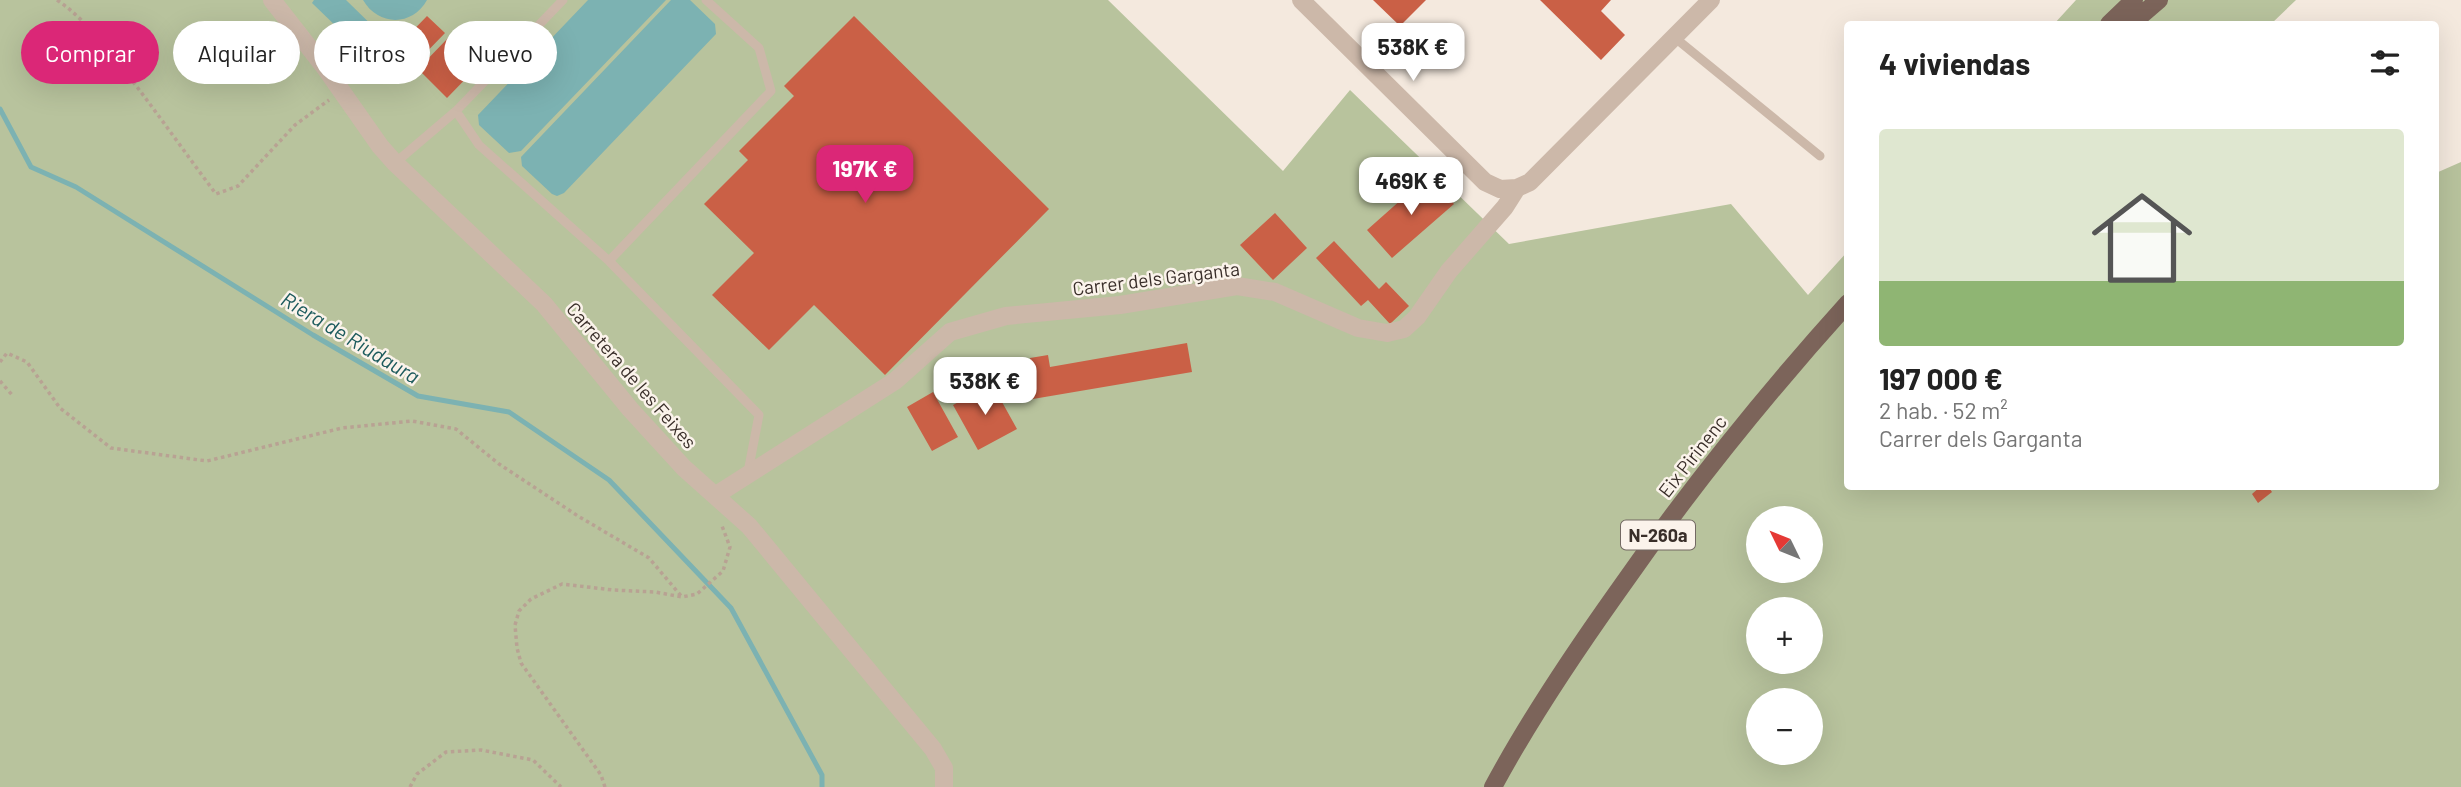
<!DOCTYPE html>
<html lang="es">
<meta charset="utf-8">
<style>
:root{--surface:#fff;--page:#f2f2f2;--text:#222;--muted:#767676;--line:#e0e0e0;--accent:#db2777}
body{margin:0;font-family:Barlow,sans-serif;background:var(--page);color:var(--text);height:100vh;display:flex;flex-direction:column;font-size:26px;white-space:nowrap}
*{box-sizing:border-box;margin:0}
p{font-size:23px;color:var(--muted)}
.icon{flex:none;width:38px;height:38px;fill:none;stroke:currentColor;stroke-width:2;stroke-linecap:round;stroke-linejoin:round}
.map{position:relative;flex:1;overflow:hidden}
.sheet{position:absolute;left:1844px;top:21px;width:595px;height:469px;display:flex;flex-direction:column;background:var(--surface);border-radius:7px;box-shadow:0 7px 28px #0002}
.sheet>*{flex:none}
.guide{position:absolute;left:21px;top:21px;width:665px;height:63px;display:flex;gap:14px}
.needle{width:46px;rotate:313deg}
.controls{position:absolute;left:1746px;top:506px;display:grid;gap:14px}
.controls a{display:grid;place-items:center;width:77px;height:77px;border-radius:50%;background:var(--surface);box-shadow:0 7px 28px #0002;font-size:35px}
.price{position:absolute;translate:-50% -60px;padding:0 16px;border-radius:14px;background:#fff;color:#222;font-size:23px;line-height:46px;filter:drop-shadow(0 2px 4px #0008)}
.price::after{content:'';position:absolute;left:50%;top:42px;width:21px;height:16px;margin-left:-10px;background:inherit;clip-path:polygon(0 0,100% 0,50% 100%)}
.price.active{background:var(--accent);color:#fff}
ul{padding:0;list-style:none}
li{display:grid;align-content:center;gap:14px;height:371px;padding:0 35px}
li+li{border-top:2px solid var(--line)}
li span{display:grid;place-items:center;height:217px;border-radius:7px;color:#555}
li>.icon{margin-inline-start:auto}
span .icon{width:126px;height:126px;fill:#fffc;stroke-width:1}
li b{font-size:30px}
h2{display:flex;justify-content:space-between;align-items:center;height:84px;padding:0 35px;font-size:30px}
.pill{padding:0 24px;border-radius:32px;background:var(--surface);box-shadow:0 7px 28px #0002;font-size:24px;line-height:63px}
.pill.active{background:var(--accent);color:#fff}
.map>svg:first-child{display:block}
.green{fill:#b8c39d;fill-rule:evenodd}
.water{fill:#7cb2b2}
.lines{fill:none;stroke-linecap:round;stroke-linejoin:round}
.stream{stroke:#7cb2b2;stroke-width:5}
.building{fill:#ca6046}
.path{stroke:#b8a293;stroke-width:3.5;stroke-dasharray:3.5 3.5;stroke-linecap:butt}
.service{stroke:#ccb8a9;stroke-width:9}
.minor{stroke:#ccb8a9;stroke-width:18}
.primary{stroke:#7c645a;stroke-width:18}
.labels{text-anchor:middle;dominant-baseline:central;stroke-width:5;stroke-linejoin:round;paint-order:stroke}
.shield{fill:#fbf3eb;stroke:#736963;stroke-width:2}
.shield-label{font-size:18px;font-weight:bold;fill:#392e29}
.street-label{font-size:19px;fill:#392e29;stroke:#fbf3eb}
.water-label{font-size:21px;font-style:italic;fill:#1d5b5d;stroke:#fbf3eb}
</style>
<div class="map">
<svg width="2461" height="787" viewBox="0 0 2461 787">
<rect width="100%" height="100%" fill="#f4e9de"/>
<path class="green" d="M0 0H1108L1283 171 1350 90 1509 244 1731 204 1808 295 1848 251V486H2436V173L2461 162V787H0ZM1759 518H1811V570H1759ZM1759 609H1811V662H1759ZM1759 700H1811V752H1759Z
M2076 0H2296L2271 24H2054Z"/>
<path class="water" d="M314 0H346L388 41 370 59 312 3Z
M363 0H427C412 27 378 26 363 0Z
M588 0H666L521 151 509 153 479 125 478 115Z
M671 0H690L715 24 716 34 564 193 557 196 552 194 522 166 521 157Z"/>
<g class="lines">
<path class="stream" d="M0 109 31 167 76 187 313 335 418 396 509 412 609 480 731 608 822 775V787"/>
</g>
<path class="building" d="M1373 0H1426L1400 26Z
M1540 0H1611L1601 11 1625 35 1601 60Z
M427 16 445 33 415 64 397 47Z
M854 16 1049 209 885 375 814 305 769 350 712 295 754 253 704 204 748 160 739 151 794 96 784 86Z
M449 37 478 66 447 98 418 69Z
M1429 175 1454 204 1392 258 1367 230Z
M1275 213 1307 248 1273 280 1240 245Z
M1334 241 1379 289 1386 282 1409 306 1390 324 1368 300 1361 306 1316 258Z
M1187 343 1192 372 1027 400 1023 377 1033 375 1030 358 1048 355 1050 367Z
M992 384 1017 429 978 450 953 405Z
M933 392 958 437 932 451 907 407Z
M2261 486H2268L2272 492 2258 503 2252 494Z"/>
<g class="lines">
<path class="path" d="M57 0C82 17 98 38 117 61 151 104 183 150 216 194L238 186 295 125 329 100
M0 362 7 353 27 362 60 408 111 448 207 461 342 428 412 421 456 429 499 464 578 516 649 558 682 597
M0 381 13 396
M410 787 417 774 446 752 481 750 533 760 561 787
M605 787 601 775 521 663 517 648 515 625 519 611 531 599 562 584 613 590 655 592 682 597 697 594 723 571 730 547 722 526"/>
<path class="service" d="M563 0 456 111 479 145 609 261 759 415 748 472
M1674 37 1820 156
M395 163 456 111
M609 261 771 91 759 48 706 0"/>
<path class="minor" d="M272 0 326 69 380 146 395 163 544 304 630 409 684 468 749 526 933 749 944 768V787
M1301 0 1485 182 1500 189 1517 188
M716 495 895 381 950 332 1006 316 1120 305 1237 286 1275 292 1358 328 1387 333 1404 329 1417 317 1449 271 1505 207 1517 188 1530 182 1711 0"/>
<path class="primary" d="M2109 24 2134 0
M2131 24 2159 0
M1493 787C1529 720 1572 656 1616 594 1687 492 1765 395 1848 303"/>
</g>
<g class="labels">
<rect class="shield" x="1621" y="520.5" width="74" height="29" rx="5"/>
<g class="shield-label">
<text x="1658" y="535">N-260a</text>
</g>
<g class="street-label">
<text transform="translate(1156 278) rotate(-7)">Carrer dels Garganta</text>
<text transform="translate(632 375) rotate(49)">Carretera de les Feixes</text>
<text transform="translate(1692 456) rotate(-52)">Eix Pirinenc</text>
</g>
<g class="water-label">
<text transform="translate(351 337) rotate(31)">Riera de Riudaura</text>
</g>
</g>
</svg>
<div class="controls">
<a><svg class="needle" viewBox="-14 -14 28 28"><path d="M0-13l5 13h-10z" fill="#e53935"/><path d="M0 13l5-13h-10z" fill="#767676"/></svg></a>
<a>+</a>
<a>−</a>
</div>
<b class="price" style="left:1413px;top:83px">538K €</b>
<b class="price active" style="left:865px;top:205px">197K €</b>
<b class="price" style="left:1411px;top:217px">469K €</b>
<b class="price" style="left:985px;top:417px">538K €</b>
<div class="guide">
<a class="pill active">Comprar</a>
<a class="pill">Alquilar</a>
<a class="pill">Filtros</a>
<a class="pill">Nuevo</a>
</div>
<section class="sheet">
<h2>4 viviendas<svg class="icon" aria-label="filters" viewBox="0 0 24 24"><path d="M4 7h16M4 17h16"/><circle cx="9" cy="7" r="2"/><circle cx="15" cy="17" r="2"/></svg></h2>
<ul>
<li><span style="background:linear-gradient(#dfe7d0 70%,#8fb573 0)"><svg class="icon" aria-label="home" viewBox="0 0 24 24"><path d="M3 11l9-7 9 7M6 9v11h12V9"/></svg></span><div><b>197 000 €</b><p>2 hab. · 52 m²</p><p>Carrer dels Garganta</p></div></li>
</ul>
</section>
</div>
